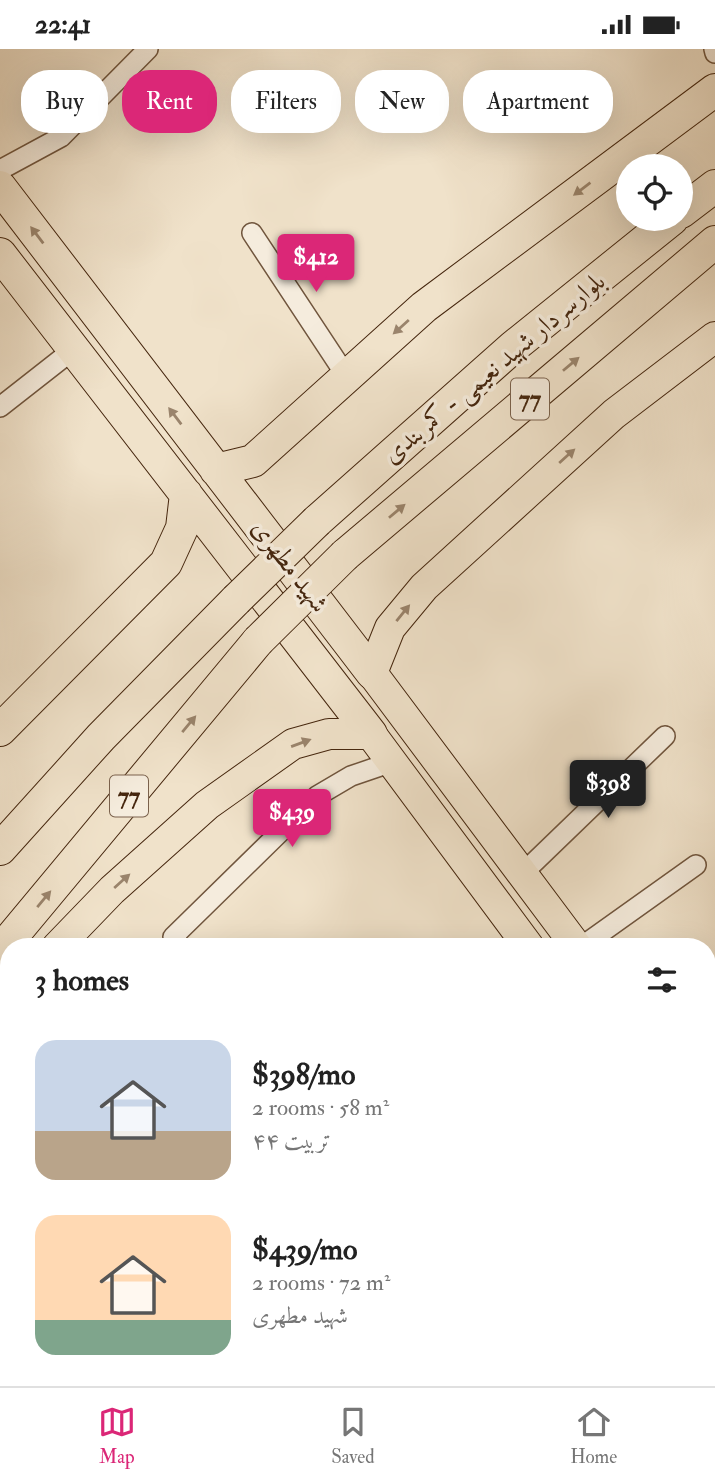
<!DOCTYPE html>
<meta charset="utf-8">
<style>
:root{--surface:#fff;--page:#f6f6f6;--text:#222;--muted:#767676;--line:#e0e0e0;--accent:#db2777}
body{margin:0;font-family:"IM FELL Double Pica",Amiri,serif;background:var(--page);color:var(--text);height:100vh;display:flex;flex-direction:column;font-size:26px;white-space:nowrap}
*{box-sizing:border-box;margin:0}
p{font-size:23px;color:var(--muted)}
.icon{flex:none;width:38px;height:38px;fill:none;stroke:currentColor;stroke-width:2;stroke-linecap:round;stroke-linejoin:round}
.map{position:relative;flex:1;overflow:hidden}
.drawer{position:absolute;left:0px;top:889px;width:716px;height:448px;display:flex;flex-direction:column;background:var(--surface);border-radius:28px 28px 0 0;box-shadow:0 7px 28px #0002}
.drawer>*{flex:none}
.guide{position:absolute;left:21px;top:21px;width:674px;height:63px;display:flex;gap:14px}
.fabs{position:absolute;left:616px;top:105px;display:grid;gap:14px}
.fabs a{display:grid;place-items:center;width:77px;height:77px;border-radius:50%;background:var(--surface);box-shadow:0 7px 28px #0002;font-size:35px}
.price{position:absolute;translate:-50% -60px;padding:0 16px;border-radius:7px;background:var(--accent);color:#fff;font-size:23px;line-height:46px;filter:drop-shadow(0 2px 4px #0008)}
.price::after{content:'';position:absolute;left:50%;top:42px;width:21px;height:16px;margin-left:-10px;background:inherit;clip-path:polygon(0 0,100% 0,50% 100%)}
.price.active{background:#222;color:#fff}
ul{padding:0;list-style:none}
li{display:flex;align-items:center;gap:21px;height:175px;padding:0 35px}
li span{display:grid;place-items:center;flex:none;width:196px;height:140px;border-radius:21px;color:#555}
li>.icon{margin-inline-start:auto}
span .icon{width:84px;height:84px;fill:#fffc;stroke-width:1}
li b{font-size:30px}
h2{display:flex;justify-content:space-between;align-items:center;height:84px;padding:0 35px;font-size:30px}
.chip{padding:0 24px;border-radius:28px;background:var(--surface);box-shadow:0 7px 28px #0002;font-size:24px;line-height:63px}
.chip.active{background:var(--accent);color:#fff}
.status{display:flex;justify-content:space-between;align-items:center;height:49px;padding:0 35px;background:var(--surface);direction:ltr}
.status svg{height:19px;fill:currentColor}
.tab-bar{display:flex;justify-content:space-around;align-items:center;height:98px;border-top:2px solid var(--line);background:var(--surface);font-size:19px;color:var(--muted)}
.tab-bar a{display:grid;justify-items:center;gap:4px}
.tab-bar .active{color:var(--accent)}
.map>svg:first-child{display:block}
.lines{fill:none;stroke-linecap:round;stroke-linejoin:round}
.minor-casing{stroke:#70553d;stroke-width:22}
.primary-casing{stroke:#45260e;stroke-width:32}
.trunk-casing{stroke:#45260e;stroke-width:34}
.minor{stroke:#f5ecdd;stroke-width:19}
.primary{stroke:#f0e2ca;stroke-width:30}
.trunk{stroke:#f0e2ca;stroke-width:32}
.trunk-bridge-casing{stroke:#45260e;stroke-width:34;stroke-linecap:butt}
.trunk-bridge{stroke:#f0e2ca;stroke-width:32}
.oneway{fill:#9a846c}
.labels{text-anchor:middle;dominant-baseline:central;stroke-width:7;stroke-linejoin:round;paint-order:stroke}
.shield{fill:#f5ecdd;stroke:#7a614c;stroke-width:2}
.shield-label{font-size:24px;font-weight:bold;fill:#45260e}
.street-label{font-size:26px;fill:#45260e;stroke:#f5ecdd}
</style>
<div class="status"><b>22:41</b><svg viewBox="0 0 49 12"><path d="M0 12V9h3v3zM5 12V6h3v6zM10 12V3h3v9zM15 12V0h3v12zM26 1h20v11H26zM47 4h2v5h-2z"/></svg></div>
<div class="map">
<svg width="715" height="1337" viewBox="0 0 715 1337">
<rect width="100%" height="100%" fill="#f0e2ca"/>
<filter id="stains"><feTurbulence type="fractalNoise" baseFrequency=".00286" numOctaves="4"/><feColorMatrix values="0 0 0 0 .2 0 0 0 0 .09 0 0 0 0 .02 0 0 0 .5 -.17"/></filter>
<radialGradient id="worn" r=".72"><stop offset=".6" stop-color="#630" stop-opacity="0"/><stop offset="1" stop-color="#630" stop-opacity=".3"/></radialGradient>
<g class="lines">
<defs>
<path id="minor" d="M714 0 715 4
M0 121 61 88 148 0
M252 184 347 328
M0 358 74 300
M522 825 665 687
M181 898 173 888 317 747 351 727 392 713
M581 898 696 816
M707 948 715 942
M282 1328 296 1337
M525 1328 534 1337
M422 1337 429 1328"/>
<path id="primary" d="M57 898 112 841 207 756 293 695 329 685H371L529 898
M577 898 372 624 390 579 424 538 614 365 715 288
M0 956 9 947
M707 1072 715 1083
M707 1139 715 1150"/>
<path id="trunk" d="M0 138 372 624
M681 163 715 137
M0 205 371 685
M216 421 253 412 424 258 715 41
M317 472 513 298 672 170
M345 506 715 193
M0 681 166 514 182 479 186 445
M0 800 101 688 236 551
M0 902 258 592"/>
</defs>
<use href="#minor" class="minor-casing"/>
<use href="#primary" class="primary-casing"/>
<use href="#trunk" class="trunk-casing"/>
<use href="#minor" class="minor"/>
<use href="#primary" class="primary"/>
<use href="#trunk" class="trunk"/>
<defs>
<path id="trunk-bridge" d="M236 551 317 472
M258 592 345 506"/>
</defs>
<use href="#trunk-bridge" class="trunk-bridge-casing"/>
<use href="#trunk-bridge" class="trunk-bridge"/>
</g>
<defs><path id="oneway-solid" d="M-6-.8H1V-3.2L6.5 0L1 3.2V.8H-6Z" transform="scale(1.75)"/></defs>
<g class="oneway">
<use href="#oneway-solid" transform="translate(582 140) rotate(143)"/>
<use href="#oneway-solid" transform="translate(37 186) rotate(-127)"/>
<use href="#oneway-solid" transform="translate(401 278) rotate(138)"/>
<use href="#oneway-solid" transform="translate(571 315) rotate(-40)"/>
<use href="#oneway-solid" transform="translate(175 367) rotate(-127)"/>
<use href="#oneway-solid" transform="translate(567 407) rotate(-42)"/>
<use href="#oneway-solid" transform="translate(397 462) rotate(-40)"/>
<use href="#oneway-solid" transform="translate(403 564) rotate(-51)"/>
<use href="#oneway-solid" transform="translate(189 675) rotate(-50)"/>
<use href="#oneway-solid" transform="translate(301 694) rotate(-20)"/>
<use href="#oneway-solid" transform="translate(122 832) rotate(-42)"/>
<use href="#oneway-solid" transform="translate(44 850) rotate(-50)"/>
</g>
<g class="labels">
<g class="shield">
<rect x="511" y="329.5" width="38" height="41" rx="5"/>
<rect x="110" y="726.5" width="38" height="41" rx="5"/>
</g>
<g class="shield-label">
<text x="530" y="350">77</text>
<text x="129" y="747">77</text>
</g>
<g class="street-label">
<text transform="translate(494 319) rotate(-40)">بلوارسردار شهید نعیمی - کمربندی</text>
<text transform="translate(290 517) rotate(53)">شهید مطهری</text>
</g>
</g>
<rect width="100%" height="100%" filter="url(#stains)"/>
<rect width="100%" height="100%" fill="url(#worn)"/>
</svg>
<div class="fabs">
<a><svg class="icon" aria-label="locate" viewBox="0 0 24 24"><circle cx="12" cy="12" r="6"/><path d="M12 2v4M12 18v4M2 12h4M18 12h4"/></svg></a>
</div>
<b class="price" style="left:316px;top:245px">$412</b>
<b class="price active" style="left:608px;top:771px">$398</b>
<b class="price" style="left:292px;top:800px">$439</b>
<div class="guide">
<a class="chip">Buy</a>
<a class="chip active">Rent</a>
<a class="chip">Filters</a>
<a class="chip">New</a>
<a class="chip">Apartment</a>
</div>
<section class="drawer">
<h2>3 homes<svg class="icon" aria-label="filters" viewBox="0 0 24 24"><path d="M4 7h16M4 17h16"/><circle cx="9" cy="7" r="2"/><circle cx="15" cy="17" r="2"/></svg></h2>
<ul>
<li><span style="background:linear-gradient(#c9d6e8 65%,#b9a48a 0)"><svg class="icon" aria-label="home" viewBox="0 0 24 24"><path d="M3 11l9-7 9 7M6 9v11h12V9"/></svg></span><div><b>$398/mo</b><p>2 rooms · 58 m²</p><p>تربیت ۴۴</p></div></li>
<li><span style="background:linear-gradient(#ffd9b3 75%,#7fa58c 0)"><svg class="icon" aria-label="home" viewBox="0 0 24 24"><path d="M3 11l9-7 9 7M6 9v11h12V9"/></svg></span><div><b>$439/mo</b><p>2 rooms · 72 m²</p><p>شهید مطهری</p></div></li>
</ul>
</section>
</div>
<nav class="tab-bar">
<a class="active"><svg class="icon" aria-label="map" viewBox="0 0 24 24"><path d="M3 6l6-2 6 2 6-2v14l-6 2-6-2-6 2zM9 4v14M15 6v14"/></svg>Map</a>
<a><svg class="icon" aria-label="saved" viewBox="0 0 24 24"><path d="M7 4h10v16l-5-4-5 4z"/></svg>Saved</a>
<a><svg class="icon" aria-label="home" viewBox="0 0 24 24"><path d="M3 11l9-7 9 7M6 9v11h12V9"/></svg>Home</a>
</nav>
